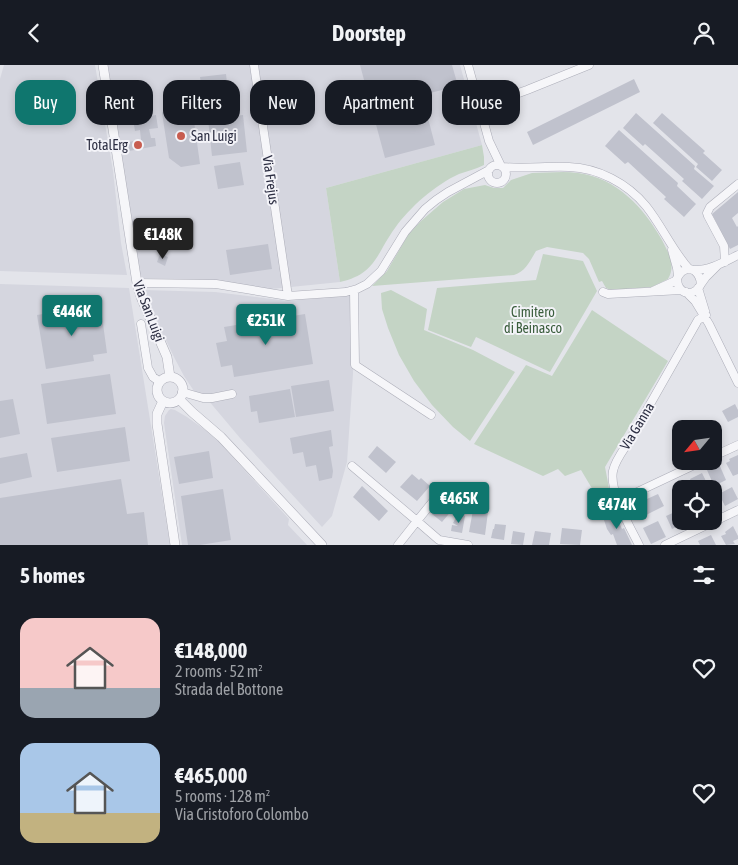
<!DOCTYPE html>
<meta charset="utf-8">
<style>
:root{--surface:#171b24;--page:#20242c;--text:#f1f3f6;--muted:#9ea1a6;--accent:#0f766e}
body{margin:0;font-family:"Asap Condensed",sans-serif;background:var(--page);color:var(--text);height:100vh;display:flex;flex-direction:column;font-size:19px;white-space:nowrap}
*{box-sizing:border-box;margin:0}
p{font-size:16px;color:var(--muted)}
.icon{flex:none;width:28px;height:28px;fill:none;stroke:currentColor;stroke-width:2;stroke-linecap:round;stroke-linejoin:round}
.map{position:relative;height:480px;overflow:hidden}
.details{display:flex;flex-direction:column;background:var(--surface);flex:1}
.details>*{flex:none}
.top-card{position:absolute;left:15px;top:15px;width:709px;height:45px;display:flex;gap:10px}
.needle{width:32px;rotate:241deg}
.fabs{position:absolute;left:672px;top:355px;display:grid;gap:10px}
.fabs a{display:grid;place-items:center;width:50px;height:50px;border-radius:10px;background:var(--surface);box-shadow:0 2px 8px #0003;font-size:25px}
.price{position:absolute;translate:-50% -42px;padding:0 11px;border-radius:5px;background:var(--accent);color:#fff;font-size:16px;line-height:32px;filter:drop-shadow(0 1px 2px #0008)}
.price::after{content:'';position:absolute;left:50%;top:30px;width:15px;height:11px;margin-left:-8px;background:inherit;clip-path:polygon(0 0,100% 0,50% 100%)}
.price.active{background:#222;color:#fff}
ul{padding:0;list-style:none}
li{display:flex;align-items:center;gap:15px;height:125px;padding:0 20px}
li span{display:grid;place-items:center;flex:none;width:140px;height:100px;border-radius:15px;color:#555}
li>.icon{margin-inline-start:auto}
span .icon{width:60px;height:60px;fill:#fffc;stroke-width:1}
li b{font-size:21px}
h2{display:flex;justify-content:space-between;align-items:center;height:60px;padding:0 20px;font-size:21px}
.chip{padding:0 18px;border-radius:15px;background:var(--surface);box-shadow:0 2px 8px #0003;font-size:18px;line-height:45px}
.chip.active{background:var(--accent);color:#fff}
header{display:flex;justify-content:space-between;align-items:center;height:65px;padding:0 20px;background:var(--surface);font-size:22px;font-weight:700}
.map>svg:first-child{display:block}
.built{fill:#d5d6df}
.green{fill:#c4d4c5}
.building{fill:#c0c2cd}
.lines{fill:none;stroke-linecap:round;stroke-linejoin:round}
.minor-casing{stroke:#acadb8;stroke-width:9}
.tertiary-casing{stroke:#acadb8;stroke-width:10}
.minor{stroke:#f6f6f9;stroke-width:8}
.tertiary{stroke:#f6f6f9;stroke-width:9}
.poi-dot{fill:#c85d50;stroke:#f3f3f8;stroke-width:2}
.labels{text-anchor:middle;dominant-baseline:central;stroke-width:4;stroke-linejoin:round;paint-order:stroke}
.poi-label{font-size:14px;fill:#2c2e42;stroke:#f3f3f8;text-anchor:start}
.street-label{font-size:14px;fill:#2c2e42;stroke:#f3f3f8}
.park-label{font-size:14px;fill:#3a5d3c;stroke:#f3f3f8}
</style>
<header><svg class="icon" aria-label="back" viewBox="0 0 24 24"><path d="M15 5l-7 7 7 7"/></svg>Doorstep<svg class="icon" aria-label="person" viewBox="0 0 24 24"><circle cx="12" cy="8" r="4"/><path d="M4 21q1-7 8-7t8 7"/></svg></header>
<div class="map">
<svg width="738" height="480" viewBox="0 0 738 480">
<rect width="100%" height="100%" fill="#e3e4ea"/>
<path class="built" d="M4 0H95L113 106 121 178 127 210 0 206V14Z
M107 0H460L482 80 326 123 340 217 271 224 215 216 176 214 140 213Z
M0 219 129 223 170 480H0Z
M143 225 215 227 288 236 352 230 353 309 347 397 332 451 322 462 240 373 203 329H200L194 326 184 311 175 294 152 246Z
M171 344 175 345 187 352 208 367 217 375 289 454 288 460 307 480H182L164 358 165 351 169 345Z"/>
<path class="green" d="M482 80 484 92V100C476 104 467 106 459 109 435 120 410 142 395 163 376 189 376 209 340 217L326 123Z
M532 108C547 108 563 106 578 108 617 113 644 143 662 175 669 189 676 200 668 214L652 222 611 225 606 223 602 216 599 217 589 194 583 188 547 182 536 186C530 196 526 206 514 210L372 221 387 206 408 170 421 156 443 137 464 124 485 120 494 123H503L511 115Z
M543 189 583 196 597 226 550 307 476 272 471 282 428 265 437 223 536 215Z
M391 225 427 244 424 265 473 285 515 307 470 376 453 362 432 340 414 316 399 290 388 263 382 244 381 228Z
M592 245 668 296 605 402 612 439 603 442 581 405 565 411 558 404 543 411 474 379 526 300 552 311Z"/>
<path class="building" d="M360 0H452L458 21 422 30 435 80 385 93Z
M226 9 230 46 205 49 200 12Z
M634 14 640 27 533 80 527 67Z
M178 40 193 49 200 99 181 102 169 93 162 48 164 44 168 41Z
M636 48 695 101 694 104 714 121 702 134 682 116 684 114 645 79 643 81 623 63Z
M662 48 705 86 703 88 722 105 712 116 696 102 698 99 653 58Z
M156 50 158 63 149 64 151 73H155L156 81 129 86 128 77 141 75 140 65 135 66 133 54Z
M243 50 247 87 212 91 208 54Z
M619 65 678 118 677 121 696 139 684 152 664 134 666 132 628 97 625 99 605 81Z
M240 97 244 120 218 124 214 101Z
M738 127V148L732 153 737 162 738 161V180L730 184 712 149Z
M268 179 272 204 230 210 226 185Z
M160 189 168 192 165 201 157 197Z
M85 242 86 246 101 244 107 288 93 290 94 296 46 304 37 250Z
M305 249 313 299 234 312 232 300 221 302 216 278 227 276 224 262Z
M110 309 116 349 47 359 41 319Z
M329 315 334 346 296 352 291 321Z
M290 324 295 352 259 358 257 346 251 347 249 331Z
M13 334 20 369 0 373V336Z
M735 339 738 345V352L728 357 722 346Z
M125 362 130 396 57 407 51 373Z
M331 365 333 381 329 382 333 406 332 413 319 416 316 400 306 402 303 387 293 389 290 373Z
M377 381 396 397 386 408 368 392Z
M209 386 213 413 179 419 174 392Z
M27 388 32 412 0 419V393Z
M738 390V409L733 411 726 398 730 396 729 394Z
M719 399 726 415 714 421 707 405Z
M702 408 708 420 700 424 698 422 694 424 690 414Z
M412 409 419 415 421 413 430 421 417 436 400 422Z
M121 414 127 449 144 447 148 480H0V433Z
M683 416 687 424H681V434L677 436 672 424 675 423 673 420Z
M362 421 388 446 379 456 353 432Z
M732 422 738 434 725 441 719 429Z
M223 424 231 475 200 480H188L181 431Z
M714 428 721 442 714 446Z
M658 429 664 441 644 451 638 438Z
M442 436 453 444 442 457 432 449Z
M473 445 488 447 485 470 469 467Z
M677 446 683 459 672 464 666 451Z
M459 447 465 451 462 468 451 466 452 460 458 461 453 458Z
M614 447 622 464 624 463 632 480H617L613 469 611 470 607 464 603 452Z
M658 456 666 472 651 479 643 463Z
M495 459 506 460 504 475 491 473 493 464H494Z
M733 461 738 471V474L733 476 735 479 726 480 721 471 726 469 725 467Z
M562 463 582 465 580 480 560 479Z
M513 466 525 468 523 480 511 479Z
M535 466 551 468 549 480H532Z
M711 470 716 480H700L698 476Z"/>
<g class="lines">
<defs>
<path id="minor" d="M254 0 288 231
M468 0 489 76 501 101
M480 42 527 25 589 0
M488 109a9 9 0 1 1 18 0a9 9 0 1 1-18 0Z
M503 102C525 104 547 101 569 102 598 103 627 118 646 141 662 161 672 185 689 204
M672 185 677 203 678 211
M725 197 724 181 708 151 707 148 710 142 738 119
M693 205C709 206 724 197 738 190
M137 218 216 219 288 231 346 227 357 224 367 219 381 206 405 167 425 144 436 135 448 127 489 105
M701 219 706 212 717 201
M698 223 705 246
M354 225 355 300 431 350
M653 226 675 216C678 213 679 208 683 206 693 200 700 209 701 219 694 233 678 230 677 214
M603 227 608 229 681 225
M686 227 695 236 709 259 738 318
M141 259 148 303 153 312 160 317
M182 327 203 333H212L232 329
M714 391 738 380
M352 401 417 456 443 424
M618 436 703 396
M398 480 417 456 439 475 468 480
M639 480C630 462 609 426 613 406 615 396 622 387 628 378L698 255 706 250
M665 480 738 445"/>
<path id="tertiary" d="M103 0 137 218 141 232 167 292 170 312
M157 325a13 13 0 1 1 26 0a13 13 0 1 1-26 0Z
M179 334 192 347 221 372 322 480
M163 336 157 349V359L175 480"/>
</defs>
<use href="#minor" class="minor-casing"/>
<use href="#tertiary" class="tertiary-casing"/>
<use href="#minor" class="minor"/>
<use href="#tertiary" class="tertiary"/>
</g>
<g class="poi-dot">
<circle cx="181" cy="71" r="5"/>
<circle cx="138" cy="80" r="5"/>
</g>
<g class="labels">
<g class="poi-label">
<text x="191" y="71">San Luigi</text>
<text x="128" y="80" text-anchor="end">TotalErg</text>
</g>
<g class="street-label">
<text transform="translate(271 115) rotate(82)">Via Frejus</text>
<text transform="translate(149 246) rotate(69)">Via San Luigi</text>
<text transform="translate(637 361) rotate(-59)">Via Ganna</text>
</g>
<g class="park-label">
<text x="533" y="247">Cimitero<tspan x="533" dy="16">di Beinasco</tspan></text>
</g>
</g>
</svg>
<div class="fabs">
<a><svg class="needle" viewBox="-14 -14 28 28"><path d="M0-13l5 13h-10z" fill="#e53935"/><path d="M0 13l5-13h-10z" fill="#9ea1a6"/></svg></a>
<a><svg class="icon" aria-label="locate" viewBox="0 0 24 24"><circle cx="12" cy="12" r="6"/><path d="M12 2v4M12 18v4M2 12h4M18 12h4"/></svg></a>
</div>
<b class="price active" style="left:163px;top:195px">€148K</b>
<b class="price" style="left:72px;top:272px">€446K</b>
<b class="price" style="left:266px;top:281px">€251K</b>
<b class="price" style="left:459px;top:459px">€465K</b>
<b class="price" style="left:617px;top:465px">€474K</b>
<div class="top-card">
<a class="chip active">Buy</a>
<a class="chip">Rent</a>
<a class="chip">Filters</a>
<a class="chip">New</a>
<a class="chip">Apartment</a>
<a class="chip">House</a>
</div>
</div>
<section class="details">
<h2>5 homes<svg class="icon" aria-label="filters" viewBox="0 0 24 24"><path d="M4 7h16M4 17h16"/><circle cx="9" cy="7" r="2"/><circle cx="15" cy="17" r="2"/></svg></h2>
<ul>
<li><span style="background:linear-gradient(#f6c9c9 70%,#9aa5b1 0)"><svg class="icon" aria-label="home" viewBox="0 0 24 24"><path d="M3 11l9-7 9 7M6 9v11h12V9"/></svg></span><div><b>€148,000</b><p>2 rooms · 52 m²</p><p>Strada del Bottone</p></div><svg class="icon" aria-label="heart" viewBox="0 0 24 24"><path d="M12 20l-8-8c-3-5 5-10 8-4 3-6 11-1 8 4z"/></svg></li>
<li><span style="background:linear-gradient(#a9c7e8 70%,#c2b280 0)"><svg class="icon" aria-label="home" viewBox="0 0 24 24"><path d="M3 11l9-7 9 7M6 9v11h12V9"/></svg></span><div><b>€465,000</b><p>5 rooms · 128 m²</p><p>Via Cristoforo Colombo</p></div><svg class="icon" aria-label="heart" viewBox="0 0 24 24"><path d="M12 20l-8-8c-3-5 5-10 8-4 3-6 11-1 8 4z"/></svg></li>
</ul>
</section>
